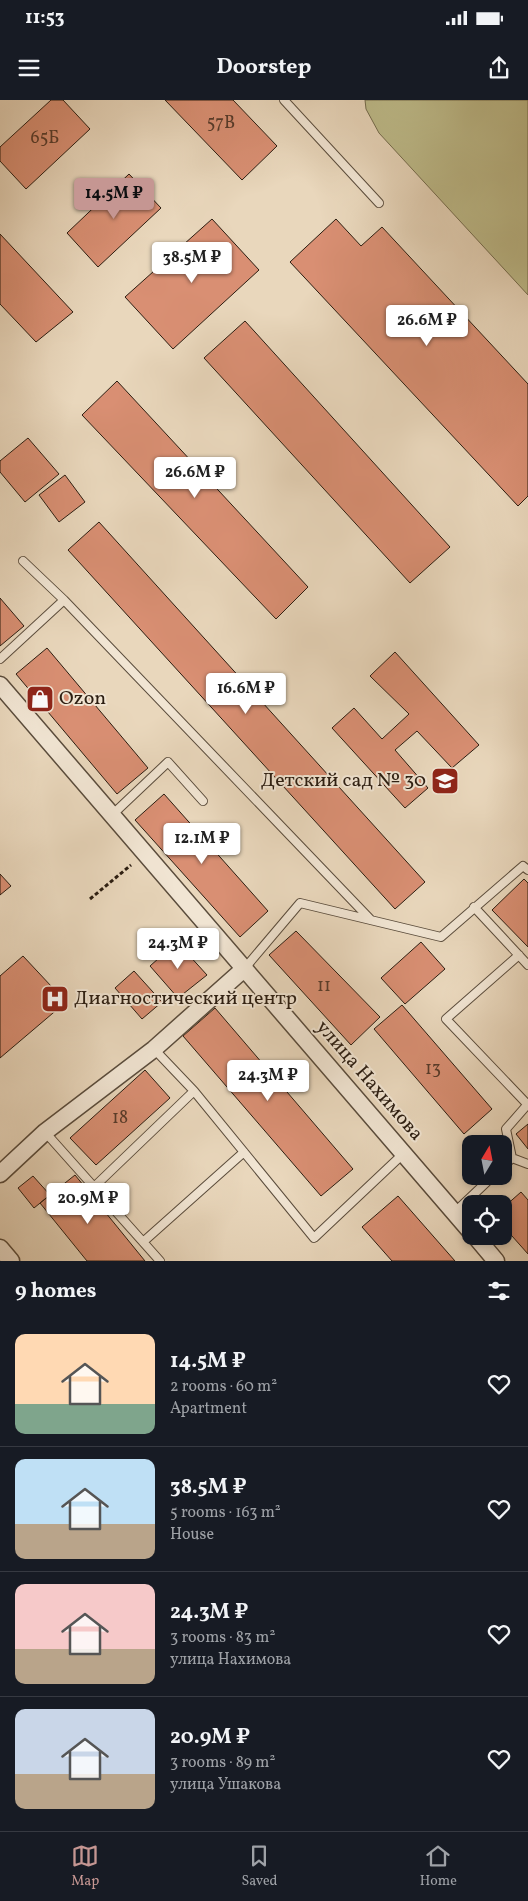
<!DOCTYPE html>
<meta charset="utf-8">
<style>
:root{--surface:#171b24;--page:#242831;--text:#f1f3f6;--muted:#9ea1a6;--line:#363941;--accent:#c59692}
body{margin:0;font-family:Vollkorn,serif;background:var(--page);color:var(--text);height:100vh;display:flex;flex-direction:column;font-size:19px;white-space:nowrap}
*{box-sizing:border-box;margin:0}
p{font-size:16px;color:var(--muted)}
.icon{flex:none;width:28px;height:28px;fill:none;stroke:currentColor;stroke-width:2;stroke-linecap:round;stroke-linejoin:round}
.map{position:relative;height:1161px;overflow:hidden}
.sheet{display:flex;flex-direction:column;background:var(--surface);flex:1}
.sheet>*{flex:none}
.needle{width:32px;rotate:10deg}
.tools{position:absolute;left:462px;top:1035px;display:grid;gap:10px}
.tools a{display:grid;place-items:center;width:50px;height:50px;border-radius:10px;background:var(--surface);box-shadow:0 2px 8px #0003;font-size:25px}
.price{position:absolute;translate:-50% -42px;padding:0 11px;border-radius:5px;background:#fff;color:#222;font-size:16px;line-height:32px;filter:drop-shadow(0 1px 2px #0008)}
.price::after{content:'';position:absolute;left:50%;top:30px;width:15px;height:11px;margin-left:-8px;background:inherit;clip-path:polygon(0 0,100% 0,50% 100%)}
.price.current{background:var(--accent);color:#111}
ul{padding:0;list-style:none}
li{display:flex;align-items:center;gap:15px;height:125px;padding:0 15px}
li+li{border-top:1px solid var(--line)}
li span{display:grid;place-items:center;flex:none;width:140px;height:100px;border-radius:10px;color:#555}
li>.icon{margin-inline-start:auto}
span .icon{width:60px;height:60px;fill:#fffc;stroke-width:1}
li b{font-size:21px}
h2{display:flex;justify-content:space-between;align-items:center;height:60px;padding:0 15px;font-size:21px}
.status{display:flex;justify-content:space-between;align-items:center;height:35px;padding:0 25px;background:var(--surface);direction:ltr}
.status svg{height:14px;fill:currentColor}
header{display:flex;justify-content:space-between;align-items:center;height:65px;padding:0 15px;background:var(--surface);font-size:22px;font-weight:700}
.menu{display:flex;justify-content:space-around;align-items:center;height:70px;border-top:1px solid var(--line);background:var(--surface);font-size:14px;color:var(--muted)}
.menu a{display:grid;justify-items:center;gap:2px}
.menu .current{color:var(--accent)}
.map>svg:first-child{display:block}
.green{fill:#bebc8b;stroke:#746c4e}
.building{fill:#d98f73;stroke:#2b1d11}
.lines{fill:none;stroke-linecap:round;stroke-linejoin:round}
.lane-casing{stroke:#5a4c3c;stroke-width:10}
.street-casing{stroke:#5a4c3c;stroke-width:19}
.path{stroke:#2b1d11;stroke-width:3;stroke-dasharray:4 2.5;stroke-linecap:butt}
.lane{stroke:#f1e5d3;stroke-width:8}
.street{stroke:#f1e5d3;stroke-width:16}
.labels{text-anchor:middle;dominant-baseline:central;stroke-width:4;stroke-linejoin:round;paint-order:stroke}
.number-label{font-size:18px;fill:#563a2a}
.poi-label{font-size:20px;fill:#2b1d11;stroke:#f1e5d3;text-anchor:start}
.street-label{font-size:20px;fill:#2b1d11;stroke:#f1e5d3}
</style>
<div class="status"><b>11:53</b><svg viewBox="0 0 49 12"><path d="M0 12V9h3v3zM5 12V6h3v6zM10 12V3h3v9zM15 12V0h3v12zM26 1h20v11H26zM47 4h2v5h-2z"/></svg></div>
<header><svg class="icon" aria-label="menu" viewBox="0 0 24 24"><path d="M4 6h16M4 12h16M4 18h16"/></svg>Doorstep<svg class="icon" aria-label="share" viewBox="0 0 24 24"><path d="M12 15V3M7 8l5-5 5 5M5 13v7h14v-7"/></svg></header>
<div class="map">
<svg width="528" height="1161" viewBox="0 0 528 1161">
<rect width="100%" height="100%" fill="#e9d7bc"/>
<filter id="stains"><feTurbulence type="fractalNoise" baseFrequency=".004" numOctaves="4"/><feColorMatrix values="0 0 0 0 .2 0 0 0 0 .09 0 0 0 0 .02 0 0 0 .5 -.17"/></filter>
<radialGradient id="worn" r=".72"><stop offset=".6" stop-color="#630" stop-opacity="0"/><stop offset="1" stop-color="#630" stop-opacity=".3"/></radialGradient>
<path class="green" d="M365 0H528V195L379 33 366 9Z"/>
<path class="building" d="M51 0H63L90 29 26 89 0 61V47Z
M165 0H233L277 46 242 80Z
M129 74 161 108 98 167 67 133Z
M212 119 259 170 173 249 125 197Z
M336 119 361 146 382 127 528 284V396L518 406 290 162Z
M0 134 73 212 36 242 0 204Z
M245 221 450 447 410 483 204 258Z
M117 281 308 487 276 519 82 315Z
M28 338 59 374 25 402 0 372V361Z
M65 375 85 402 59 422 39 395Z
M99 422 425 782 395 809 68 450Z
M0 498 24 526 0 546Z
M47 548 148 668 117 694 16 574Z
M395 552 479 645 452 668 417 631 395 650 428 688 405 708 332 628 354 608 382 639 409 614 370 576Z
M164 694 268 811 240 837 135 720Z
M0 774 11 786 0 795Z
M524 779 528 783V847L492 810Z
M296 831 380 917 351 945 269 855Z
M177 842 207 875 178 898 150 866Z
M421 842 445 869 405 904 381 878Z
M23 856 66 902 0 958V876Z
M134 871 162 902 142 919 115 888Z
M402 905 492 1009 464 1034 374 929Z
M215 908 353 1069 321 1096 183 936Z
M145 970 170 998 96 1065 70 1038Z
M528 1024V1049L516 1034Z
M75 1075 145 1161H87L40 1103Z
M33 1076 50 1095 34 1108 18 1088Z
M521 1092 528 1100V1154L504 1127V1107Z
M398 1096 455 1161H392L362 1127Z"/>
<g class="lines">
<defs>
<path id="lane" d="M284 0 379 103
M64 500 371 820
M0 559 64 500 23 461
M112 715 168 662 203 701
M474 807 528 865
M519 855 446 919 528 1005
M245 868 300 803 441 837 523 766 528 770
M154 949 194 991 314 1138 403 1054
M45 1032 160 1161
M512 1058 528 1064
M504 1066 512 1058 506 1029 528 1004
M94 1087 194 991
M454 1113 493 1076
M143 1142 244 1052"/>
<path id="street" d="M0 585 471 1132
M0 1074 45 1032 154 949 245 868
M475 1136 496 1161
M0 1148 11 1161"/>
</defs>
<use href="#lane" class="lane-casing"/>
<use href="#street" class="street-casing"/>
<path class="path" d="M90 799 131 765"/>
<use href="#lane" class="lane"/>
<use href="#street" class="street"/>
</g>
<defs>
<symbol id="shop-square" viewBox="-11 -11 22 22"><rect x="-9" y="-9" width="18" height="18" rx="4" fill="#8f2418" stroke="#f1e5d3"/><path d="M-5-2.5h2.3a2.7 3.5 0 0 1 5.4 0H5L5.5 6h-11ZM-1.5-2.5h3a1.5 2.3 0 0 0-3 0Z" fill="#fff"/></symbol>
<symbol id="school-square" viewBox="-11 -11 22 22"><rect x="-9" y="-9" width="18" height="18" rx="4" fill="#8f2418" stroke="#f1e5d3"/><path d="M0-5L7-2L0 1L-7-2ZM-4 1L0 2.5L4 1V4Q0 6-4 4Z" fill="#fff"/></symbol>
<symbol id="hospital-square" viewBox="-11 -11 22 22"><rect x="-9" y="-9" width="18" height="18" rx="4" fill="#8f2418" stroke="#f1e5d3"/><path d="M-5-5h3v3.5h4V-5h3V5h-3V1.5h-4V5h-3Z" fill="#fff"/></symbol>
</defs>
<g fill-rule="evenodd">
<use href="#shop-square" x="24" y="583" width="32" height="32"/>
<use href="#school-square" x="429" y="665" width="32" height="32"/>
<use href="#hospital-square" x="39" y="883" width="32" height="32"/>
</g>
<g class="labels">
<g class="number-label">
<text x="221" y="23">57В</text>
<text x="45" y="38">65Б</text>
<text x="324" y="886">11</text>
<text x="433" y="969">13</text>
<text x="120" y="1018">18</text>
</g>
<g class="poi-label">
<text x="59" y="599">Ozon</text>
<text x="426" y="681" text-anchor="end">Детский сад № 30</text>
<text x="74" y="899">Диагностический центр</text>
</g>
<g class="street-label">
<text transform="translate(369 981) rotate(49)">улица Нахимова</text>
</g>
</g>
<rect width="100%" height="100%" filter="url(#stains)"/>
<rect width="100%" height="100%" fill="url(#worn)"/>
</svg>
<div class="tools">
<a><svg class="needle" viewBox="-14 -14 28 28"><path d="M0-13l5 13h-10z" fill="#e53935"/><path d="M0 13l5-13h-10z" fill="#9ea1a6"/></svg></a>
<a><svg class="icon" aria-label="locate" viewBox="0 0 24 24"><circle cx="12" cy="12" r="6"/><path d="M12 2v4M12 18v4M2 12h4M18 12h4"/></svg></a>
</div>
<b class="price current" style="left:114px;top:120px">14.5M ₽</b>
<b class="price" style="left:192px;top:184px">38.5M ₽</b>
<b class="price" style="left:427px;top:247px">26.6M ₽</b>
<b class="price" style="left:195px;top:399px">26.6M ₽</b>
<b class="price" style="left:246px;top:615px">16.6M ₽</b>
<b class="price" style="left:202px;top:765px">12.1M ₽</b>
<b class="price" style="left:178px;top:870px">24.3M ₽</b>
<b class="price" style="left:268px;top:1002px">24.3M ₽</b>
<b class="price" style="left:88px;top:1125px">20.9M ₽</b>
</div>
<section class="sheet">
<h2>9 homes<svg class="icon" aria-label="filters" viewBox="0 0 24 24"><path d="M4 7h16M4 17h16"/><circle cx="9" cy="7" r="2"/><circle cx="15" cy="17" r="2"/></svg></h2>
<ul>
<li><span style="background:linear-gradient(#ffd9b3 70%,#7fa58c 0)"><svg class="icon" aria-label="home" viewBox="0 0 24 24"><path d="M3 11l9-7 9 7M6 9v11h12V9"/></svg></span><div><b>14.5M ₽</b><p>2 rooms · 60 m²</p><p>Apartment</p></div><svg class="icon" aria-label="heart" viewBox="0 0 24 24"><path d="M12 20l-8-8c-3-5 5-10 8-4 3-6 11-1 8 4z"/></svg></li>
<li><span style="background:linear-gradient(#bfe0f5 65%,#b9a48a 0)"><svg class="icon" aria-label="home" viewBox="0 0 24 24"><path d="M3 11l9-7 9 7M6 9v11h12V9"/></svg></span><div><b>38.5M ₽</b><p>5 rooms · 163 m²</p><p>House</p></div><svg class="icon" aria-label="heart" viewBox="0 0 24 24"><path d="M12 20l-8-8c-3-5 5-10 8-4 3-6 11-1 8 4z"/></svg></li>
<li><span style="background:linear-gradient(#f6c9c9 65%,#b9a48a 0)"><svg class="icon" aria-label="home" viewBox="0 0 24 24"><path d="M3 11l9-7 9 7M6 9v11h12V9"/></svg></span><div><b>24.3M ₽</b><p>3 rooms · 83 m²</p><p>улица Нахимова</p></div><svg class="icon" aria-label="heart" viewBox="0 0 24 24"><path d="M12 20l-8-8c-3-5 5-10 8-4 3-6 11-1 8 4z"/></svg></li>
<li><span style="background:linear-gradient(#c9d6e8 65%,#b9a48a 0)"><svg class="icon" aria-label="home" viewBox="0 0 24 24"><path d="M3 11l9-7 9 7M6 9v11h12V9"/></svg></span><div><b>20.9M ₽</b><p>3 rooms · 89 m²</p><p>улица Ушакова</p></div><svg class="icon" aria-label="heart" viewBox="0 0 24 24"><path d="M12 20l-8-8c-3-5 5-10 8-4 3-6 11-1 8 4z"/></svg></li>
</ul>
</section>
<nav class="menu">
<a class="current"><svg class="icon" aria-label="map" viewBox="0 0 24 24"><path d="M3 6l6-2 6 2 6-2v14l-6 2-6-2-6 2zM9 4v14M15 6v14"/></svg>Map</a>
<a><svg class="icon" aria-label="saved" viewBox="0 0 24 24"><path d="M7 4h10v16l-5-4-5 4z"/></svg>Saved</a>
<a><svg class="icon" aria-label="home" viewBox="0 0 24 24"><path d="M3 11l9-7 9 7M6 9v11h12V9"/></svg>Home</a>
</nav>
